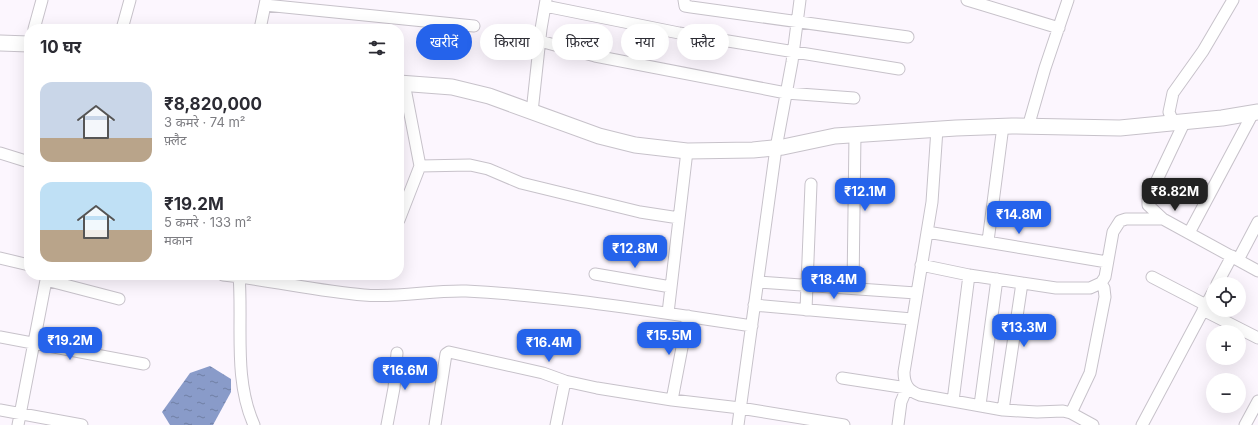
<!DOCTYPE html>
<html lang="hi">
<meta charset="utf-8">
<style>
:root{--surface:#fff;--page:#f2f2f3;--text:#2b2b33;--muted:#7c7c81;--accent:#2563eb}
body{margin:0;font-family:Inter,"Noto Sans Devanagari",sans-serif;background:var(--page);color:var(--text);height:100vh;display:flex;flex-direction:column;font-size:15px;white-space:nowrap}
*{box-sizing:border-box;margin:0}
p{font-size:13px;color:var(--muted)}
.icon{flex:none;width:22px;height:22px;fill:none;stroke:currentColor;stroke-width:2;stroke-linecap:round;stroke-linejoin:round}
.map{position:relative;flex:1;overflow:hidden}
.panel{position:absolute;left:24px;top:24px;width:380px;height:256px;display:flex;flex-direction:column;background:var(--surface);border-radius:16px;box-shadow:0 4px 16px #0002}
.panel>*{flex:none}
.banner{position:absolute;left:416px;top:24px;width:380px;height:36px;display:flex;gap:8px}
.tools{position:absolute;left:1206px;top:277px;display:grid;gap:8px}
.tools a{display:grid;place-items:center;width:40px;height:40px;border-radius:50%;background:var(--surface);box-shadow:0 4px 16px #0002;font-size:20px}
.price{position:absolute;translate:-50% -34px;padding:0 9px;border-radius:8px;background:var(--accent);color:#fff;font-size:13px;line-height:26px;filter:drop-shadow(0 1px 2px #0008)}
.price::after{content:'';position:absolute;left:50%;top:24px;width:12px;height:9px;margin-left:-6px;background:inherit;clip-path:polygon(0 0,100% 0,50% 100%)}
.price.current{background:#222;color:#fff}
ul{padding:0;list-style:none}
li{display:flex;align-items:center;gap:12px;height:100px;padding:0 16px}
li span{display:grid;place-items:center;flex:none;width:112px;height:80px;border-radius:12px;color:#555}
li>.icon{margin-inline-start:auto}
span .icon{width:48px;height:48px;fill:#fffc;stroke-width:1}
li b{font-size:17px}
h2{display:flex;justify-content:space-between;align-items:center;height:48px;padding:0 16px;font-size:17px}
.pill{padding:0 14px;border-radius:18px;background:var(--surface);box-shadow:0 4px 16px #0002;font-size:14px;line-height:36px}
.pill.current{background:var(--accent);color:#fff}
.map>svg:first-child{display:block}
.water{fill:url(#water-ripples)}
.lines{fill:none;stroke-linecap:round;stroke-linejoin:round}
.street-casing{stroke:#c7c2ca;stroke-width:13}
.secondary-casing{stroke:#c7c2ca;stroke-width:17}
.street{stroke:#fff;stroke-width:11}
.secondary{stroke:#fff;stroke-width:15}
</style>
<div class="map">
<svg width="1258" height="425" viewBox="0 0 1258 425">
<defs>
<pattern id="water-ripples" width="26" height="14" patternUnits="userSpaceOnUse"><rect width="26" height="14" fill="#899bc9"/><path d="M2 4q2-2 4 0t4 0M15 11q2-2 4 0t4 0" fill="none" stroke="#707fa4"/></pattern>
</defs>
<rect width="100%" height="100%" fill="#fcf6fe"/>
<path class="water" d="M210 366 231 379V392L213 425H170L162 412 190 373Z"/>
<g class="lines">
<defs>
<path id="street" d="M684 0 685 6 691 7 908 37
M967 0 1059 28
M265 5 474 26
M545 6 679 33 899 69
M34 29 42 0
M122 29 130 0
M260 29 266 0
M540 41 595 56 786 93 854 98
M532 112 541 29 546 0
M1185 121 1148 199V205L1163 219 1258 271
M1173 122 1169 112 1173 93 1203 51 1233 0
M1028 127 1045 68 1068 0
M937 129 932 202 904 372C904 384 908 391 920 395L1003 410 1037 412 1063 411 1071 413 1093 425
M0 153 29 162
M420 166 470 165 488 169 521 183 640 212 679 218
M399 220 420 166 404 83
M927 232 1107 262
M1189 233 1253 113
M988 241 1003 126
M0 258 29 265
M1238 260 1258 222
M921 265 969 275 1056 288H1090L1101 283 1105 277 1113 232 1120 221 1126 219H1163
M595 274 671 287
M223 275C270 280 317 291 364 295 398 298 432 290 466 291 562 296 657 312 752 326
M239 275C243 324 233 378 254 425
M1152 277 1206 305
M46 280 119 299
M758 282 916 293
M1217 284 1232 256
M853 288 855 134
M754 305 912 319
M806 310 811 184
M1203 310 1258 338
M668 313 687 151
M0 337 144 364
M842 378 907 388 901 402 898 425
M672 400 688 316
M953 401 969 275
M980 405 997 279
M0 410 82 425
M1003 410 1022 283
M1071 413 1090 373 1105 297 1104 288 1101 283
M18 425 47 275
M387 425 394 388 397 353
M435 425 446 354 449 352 543 373 565 381 597 388 672 400 740 408 844 425
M556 425 565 381
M738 425 776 148 792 62 800 0
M1142 425 1213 292
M1245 425 1258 401"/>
<path id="secondary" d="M0 43 29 44
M399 83 452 87 489 96 599 136 635 145 687 151 753 150 783 147 835 136 956 128 1012 126 1120 128 1222 118 1258 112"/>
</defs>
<use href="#street" class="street-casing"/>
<use href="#secondary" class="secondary-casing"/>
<use href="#street" class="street"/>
<use href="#secondary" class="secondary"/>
</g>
</svg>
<div class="tools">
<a><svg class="icon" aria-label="locate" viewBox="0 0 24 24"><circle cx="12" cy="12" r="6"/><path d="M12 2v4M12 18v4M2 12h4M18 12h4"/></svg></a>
<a>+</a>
<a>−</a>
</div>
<b class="price" style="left:865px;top:212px">₹12.1M</b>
<b class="price current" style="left:1175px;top:212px">₹8.82M</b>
<b class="price" style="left:1019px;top:235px">₹14.8M</b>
<b class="price" style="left:635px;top:269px">₹12.8M</b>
<b class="price" style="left:834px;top:300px">₹18.4M</b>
<b class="price" style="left:1024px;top:348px">₹13.3M</b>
<b class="price" style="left:669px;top:356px">₹15.5M</b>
<b class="price" style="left:70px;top:361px">₹19.2M</b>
<b class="price" style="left:549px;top:363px">₹16.4M</b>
<b class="price" style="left:405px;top:391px">₹16.6M</b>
<div class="banner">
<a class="pill current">खरीदें</a>
<a class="pill">किराया</a>
<a class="pill">फ़िल्टर</a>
<a class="pill">नया</a>
<a class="pill">फ़्लैट</a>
</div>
<section class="panel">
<h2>10 घर<svg class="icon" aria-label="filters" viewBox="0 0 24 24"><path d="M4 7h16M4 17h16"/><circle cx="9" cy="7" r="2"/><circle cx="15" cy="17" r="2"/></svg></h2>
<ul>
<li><span style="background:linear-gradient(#c9d6e8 70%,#b9a48a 0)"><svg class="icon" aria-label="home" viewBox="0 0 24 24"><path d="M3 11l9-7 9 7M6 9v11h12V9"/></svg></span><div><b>₹8,820,000</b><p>3 कमरे · 74 m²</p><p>फ़्लैट</p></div></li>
<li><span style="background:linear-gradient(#bfe0f5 60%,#b9a48a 0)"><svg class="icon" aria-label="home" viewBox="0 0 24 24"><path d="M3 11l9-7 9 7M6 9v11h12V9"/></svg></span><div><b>₹19.2M</b><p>5 कमरे · 133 m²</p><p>मकान</p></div></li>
</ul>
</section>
</div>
